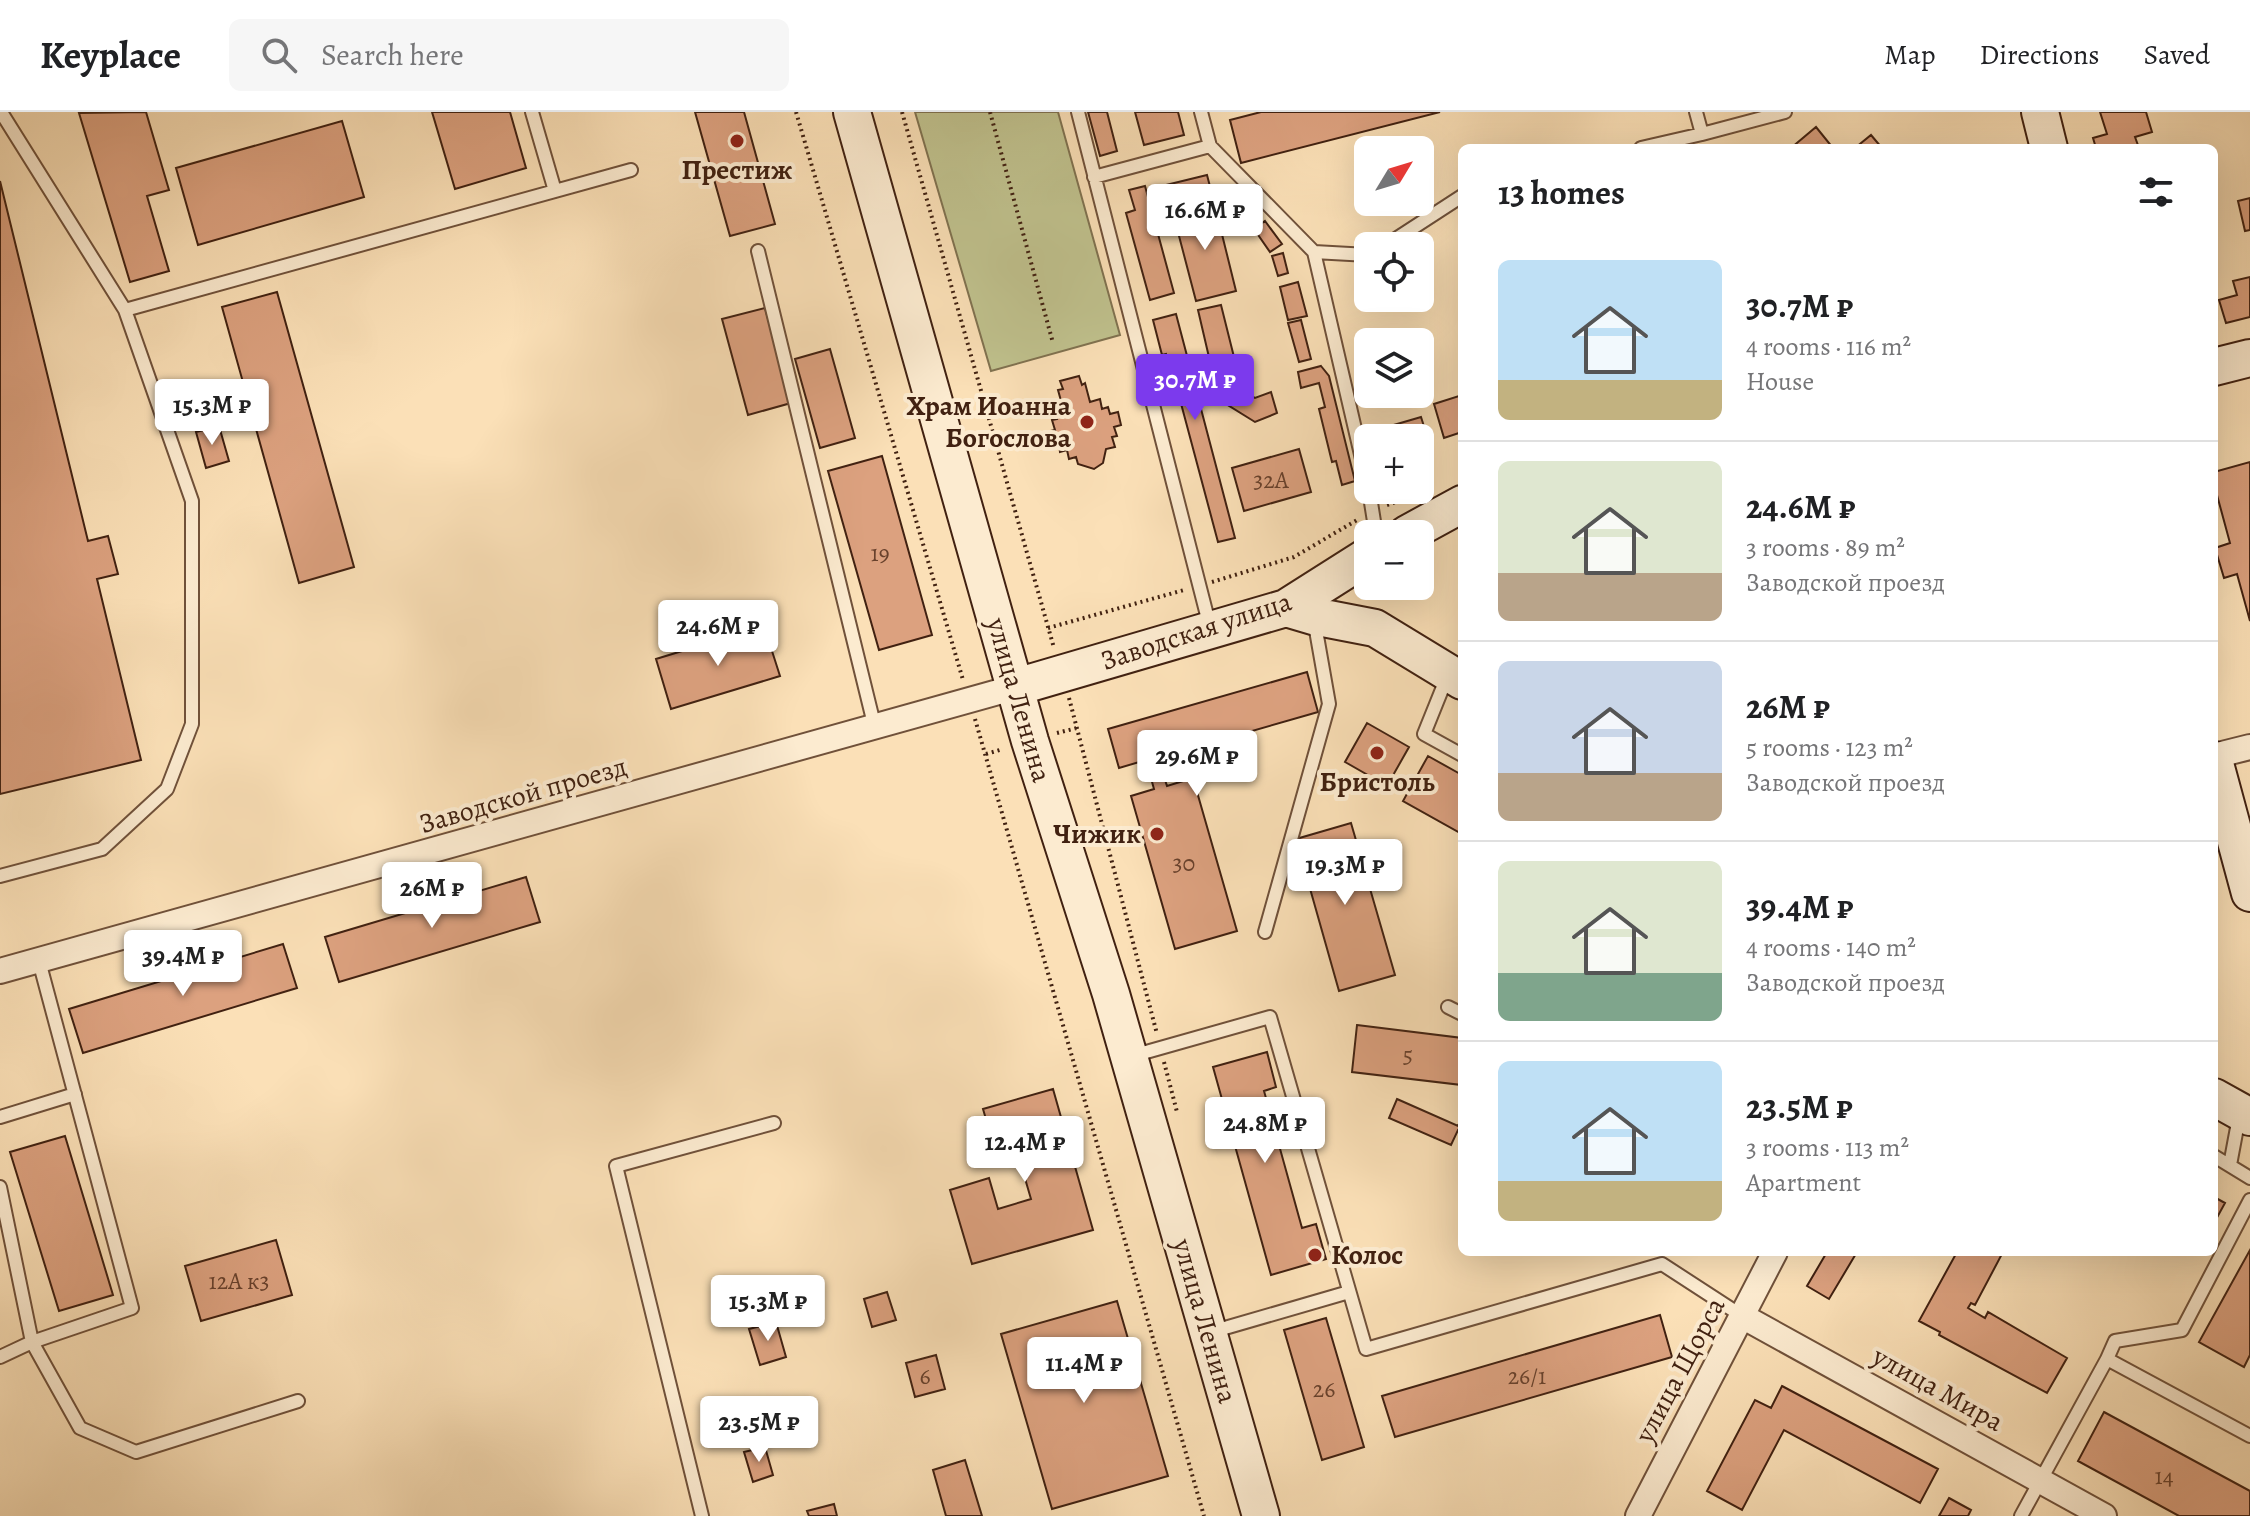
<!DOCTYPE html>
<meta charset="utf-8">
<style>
:root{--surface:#fff;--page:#f6f6f6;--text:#202124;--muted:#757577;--line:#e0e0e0;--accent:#7c3aed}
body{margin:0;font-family:Alegreya,serif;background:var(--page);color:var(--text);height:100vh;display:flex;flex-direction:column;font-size:30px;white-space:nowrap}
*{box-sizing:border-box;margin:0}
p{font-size:26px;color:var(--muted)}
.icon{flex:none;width:44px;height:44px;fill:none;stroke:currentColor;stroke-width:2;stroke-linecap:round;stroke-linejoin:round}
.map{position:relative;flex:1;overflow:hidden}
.side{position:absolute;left:1458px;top:32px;width:760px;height:1112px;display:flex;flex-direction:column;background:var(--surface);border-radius:12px;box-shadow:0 8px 32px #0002}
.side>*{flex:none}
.needle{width:52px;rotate:52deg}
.buttons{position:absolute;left:1354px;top:24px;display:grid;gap:16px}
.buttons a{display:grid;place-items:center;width:80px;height:80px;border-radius:12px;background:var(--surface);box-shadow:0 8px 32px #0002;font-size:40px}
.price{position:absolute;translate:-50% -68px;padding:0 18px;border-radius:8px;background:#fff;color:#222;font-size:26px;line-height:52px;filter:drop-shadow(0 2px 4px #0008)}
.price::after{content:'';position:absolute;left:50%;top:48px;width:24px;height:18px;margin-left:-12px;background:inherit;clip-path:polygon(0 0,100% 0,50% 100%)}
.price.selected{background:var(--accent);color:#fff}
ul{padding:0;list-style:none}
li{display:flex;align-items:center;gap:24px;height:200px;padding:0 40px}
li+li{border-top:2px solid var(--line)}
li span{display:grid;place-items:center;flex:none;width:224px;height:160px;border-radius:12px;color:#555}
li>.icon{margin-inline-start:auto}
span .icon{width:96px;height:96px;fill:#fffc;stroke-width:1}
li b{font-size:34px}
h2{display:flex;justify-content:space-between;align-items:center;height:96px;padding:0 40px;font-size:34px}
header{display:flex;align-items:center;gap:48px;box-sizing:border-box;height:112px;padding:0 40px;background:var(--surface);border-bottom:2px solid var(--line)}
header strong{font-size:38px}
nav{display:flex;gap:44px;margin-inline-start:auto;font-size:28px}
.search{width:560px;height:72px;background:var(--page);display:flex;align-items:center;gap:20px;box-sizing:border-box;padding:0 28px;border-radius:12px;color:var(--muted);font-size:30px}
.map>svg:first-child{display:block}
.green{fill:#c0c28e;stroke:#807250;stroke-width:2}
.building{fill:#dca17f;stroke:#412111;stroke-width:2}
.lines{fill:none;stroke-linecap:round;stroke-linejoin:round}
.lane-casing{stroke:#70513a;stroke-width:16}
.street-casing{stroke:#70513a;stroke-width:28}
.secondary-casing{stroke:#412111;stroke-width:40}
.path{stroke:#412111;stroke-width:4;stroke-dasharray:2 4;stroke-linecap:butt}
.lane{stroke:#fcebd0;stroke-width:12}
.street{stroke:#fcebd0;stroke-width:24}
.secondary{stroke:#fcebd0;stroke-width:36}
.poi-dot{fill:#8f2418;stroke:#fcebd0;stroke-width:3}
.labels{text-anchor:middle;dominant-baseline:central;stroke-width:8;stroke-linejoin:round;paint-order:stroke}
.number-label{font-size:24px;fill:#68412c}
.poi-label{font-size:28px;font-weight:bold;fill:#412111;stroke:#fcebd0}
.street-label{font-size:28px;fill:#412111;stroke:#fcebd0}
</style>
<header>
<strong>Keyplace</strong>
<div class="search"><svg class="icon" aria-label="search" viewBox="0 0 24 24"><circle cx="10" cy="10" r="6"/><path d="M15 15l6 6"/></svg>Search here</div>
<nav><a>Map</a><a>Directions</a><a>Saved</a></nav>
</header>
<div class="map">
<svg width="2250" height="1404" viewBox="0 0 2250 1404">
<rect width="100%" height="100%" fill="#fbe0b7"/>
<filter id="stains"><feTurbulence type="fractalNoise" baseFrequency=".0025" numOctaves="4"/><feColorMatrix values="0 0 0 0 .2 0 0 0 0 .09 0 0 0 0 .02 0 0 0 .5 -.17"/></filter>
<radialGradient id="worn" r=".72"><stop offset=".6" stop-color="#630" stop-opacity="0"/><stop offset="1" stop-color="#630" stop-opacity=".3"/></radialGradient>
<path class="green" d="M915 0H1058L1120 223 991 259Z"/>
<path class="building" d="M146 0 169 78 147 84 169 159 130 170 79 1Z
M432 0H510L526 56 455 77Z
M695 0H744L775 112 730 124Z
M1088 0H1107L1117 39 1100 44Z
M1135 0H1178L1184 23 1144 33Z
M1261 0H1440L1241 51 1230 8Z
M2100 0H2146L2152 20 2135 25 2139 36H2096L2093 26 2107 22Z
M342 9 364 85 198 133 176 56Z
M1816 15 1833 36H1791Z
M1871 23 1882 36H1855Z
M1207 63 1214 90 1173 101 1166 73Z
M0 69 88 429 108 424 118 462 97 467 141 648 0 682Z
M1145 74 1174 181 1150 188 1126 101 1135 98 1129 78Z
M2250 86V118L2245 119 2238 89Z
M1214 90 1236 179 1196 189 1173 101Z
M1265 109 1282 132 1270 140 1254 117Z
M1283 141 1288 161 1278 164 1272 144Z
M2250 165V205L2226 211 2219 188 2237 183 2233 169Z
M1298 170 1307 204 1288 208 1280 175Z
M277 180 354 455 299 471 222 195Z
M1221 193 1239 265 1215 271 1198 198Z
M765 196 791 291 748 303 722 207Z
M1176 202 1235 426 1218 430 1175 269H1173L1166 242 1162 243 1153 208Z
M1301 208 1311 247 1299 250 1288 211Z
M830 237 855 326 820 336 795 247Z
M1321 254 1329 264 1355 369 1342 373 1336 349 1332 350 1319 297 1325 295 1319 271 1301 276 1298 260Z
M1079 264 1082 273 1085 271 1090 290 1100 287 1102 297 1108 295 1110 302 1118 300 1121 313 1114 315 1117 324 1112 325 1115 335 1106 337 1103 351 1094 357 1078 352 1076 345 1069 347 1067 338 1060 340 1059 332 1050 334 1046 320 1055 318 1052 308 1057 307 1054 298 1063 296 1058 278 1063 277 1060 269Z
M1235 268 1237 274 1255 286 1271 280 1277 301 1255 310 1223 290 1219 273Z
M1462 283V320L1444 326 1434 292Z
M1421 305 1429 330 1420 333V326H1383L1380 317Z
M219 314 229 349 206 356 196 320Z
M1299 337 1311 380 1244 399 1232 356Z
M882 344 932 523 879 538 828 359Z
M2250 350V509L2237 462 2224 466 2215 436 2230 431 2214 372V360Z
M764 514 780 564 671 597 656 547Z
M1307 560 1318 600 1158 646 1167 674 1193 666 1237 819 1175 837 1131 684 1154 677 1146 648 1119 656 1108 617Z
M1367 611 1409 635 1387 674 1345 650Z
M1428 644 1462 663V722L1403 689Z
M1351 711 1395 863 1339 879 1296 727Z
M526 765 540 810 339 870 325 825Z
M283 832 297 876 83 941 69 897Z
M1357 913 1462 926V973L1352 960Z
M1267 940 1276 975 1264 979 1302 1116 1316 1112 1326 1147 1271 1163 1213 955Z
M1053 977 1093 1118 972 1152 950 1078 989 1066 998 1097 1031 1087 1017 1039 997 1045 983 997Z
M1397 987 1458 1014 1462 1005V1020L1458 1018 1451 1033 1389 1006Z
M65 1024 113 1183 59 1199 10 1040Z
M2214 1085 2225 1091 2214 1111Z
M276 1128 292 1183 201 1209 185 1154Z
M2250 1138V1243L2244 1255 2199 1230Z
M1827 1140H1857L1829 1187 1807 1174Z
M1957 1140H2003L1975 1193 1971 1191 1968 1196 1985 1206 1988 1200 2067 1246 2047 1281 1939 1223 1940 1220 1919 1209Z
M887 1180 896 1208 872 1215 864 1187Z
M1117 1189 1168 1364 1052 1397 1001 1222Z
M1660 1203 1672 1245 1395 1325 1382 1284Z
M1326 1206 1364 1335 1322 1348 1284 1218Z
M776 1210 786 1245 760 1253 749 1217Z
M936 1243 945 1277 915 1285 906 1251Z
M1782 1274 1938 1357 1920 1391 1784 1318 1742 1398 1707 1379 1755 1288 1771 1296Z
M2104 1300 2250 1379V1404H2179L2078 1349Z
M765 1335 773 1363 753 1370 744 1340Z
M965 1348 982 1404H946L933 1358Z
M1949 1386 1971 1398 1968 1404H1939Z
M834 1392 837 1404H809L807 1399Z"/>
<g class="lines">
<defs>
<path id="lane" d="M532 0 555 79
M1078 0 1210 515
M1702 22 1785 0
M1210 34 1314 140 1368 373
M1641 36 1702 22 1696 0
M1094 65 1210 34 1201 0
M1385 134 1462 84
M758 139 875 616
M1314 140 1368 143
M125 198 631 58
M1369 378 1376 422
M1447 565 1424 622 1462 643
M0 764 102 737 167 677 192 612V389L125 198 1 0
M1265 820 1329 592 1314 507
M1448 895 1462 902
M1132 944 1270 905 1366 1237 1662 1152 1742 1204
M0 1005 75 982
M2214 1044 2250 1066
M2230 1053 2239 1005
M0 1075 32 1230 80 1316 136 1340 298 1289
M1211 1220 1349 1180
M0 1245 32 1230 132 1196 39 849
M2107 1247 2115 1229 2182 1218 2250 1088
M702 1404 616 1054 774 1011
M2021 1404 2107 1247 2250 1324"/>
<path id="street" d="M2214 644 2250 635
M0 859 1016 575
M1742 1204 2104 1404
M1638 1404 1775 1140"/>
<path id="secondary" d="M852 0 1030 629 1111 882 1261 1404
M2040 0 2049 36
M2214 255 2250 246
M1407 422 1462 392
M1286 496 1313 504 1375 516 1462 569
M1016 575 1286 496 1368 444
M2214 648 2250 781
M2214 985 2250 1005"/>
</defs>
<use href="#lane" class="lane-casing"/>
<use href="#street" class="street-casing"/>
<use href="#secondary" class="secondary-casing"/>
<path class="path" d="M796 0 963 568
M902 0 1054 536
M990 0 1053 231
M1387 393 1416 383
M1212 470 1294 445 1357 408
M1048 516 1184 478
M1069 586 1157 922
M975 607 1204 1404
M1057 621 1077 616
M986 642 1003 637
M1164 950 1177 1000"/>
<use href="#lane" class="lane"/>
<use href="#street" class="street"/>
<use href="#secondary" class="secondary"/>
</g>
<g class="poi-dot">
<circle cx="737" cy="29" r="8"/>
<circle cx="1087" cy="310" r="8"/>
<circle cx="1377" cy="641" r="8"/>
<circle cx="1157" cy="722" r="8"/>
<circle cx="1315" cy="1143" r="8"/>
</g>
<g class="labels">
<g class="number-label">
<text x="1271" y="368">32А</text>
<text x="880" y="441">19</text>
<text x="1184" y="751">30</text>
<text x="1408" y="943">5</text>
<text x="239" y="1169">12А к3</text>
<text x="925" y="1264">6</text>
<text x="1527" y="1264">26/1</text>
<text x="1324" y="1277">26</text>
<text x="2164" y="1364">14</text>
</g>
<g class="poi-label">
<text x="737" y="58">Престиж</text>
<text x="1071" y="294" text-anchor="end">Храм Иоанна<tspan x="1071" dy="32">Богослова</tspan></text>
<text x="1377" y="670">Бристоль</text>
<text x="1141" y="722" text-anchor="end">Чижик</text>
<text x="1331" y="1143" text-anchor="start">Колос</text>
</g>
<g class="street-label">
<text transform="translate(1196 519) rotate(-18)">Заводская улица</text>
<text transform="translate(1019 588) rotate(74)">улица Ленина</text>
<text transform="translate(523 683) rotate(-16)">Заводской проезд</text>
<text transform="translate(1205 1209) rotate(74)">улица Ленина</text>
<text transform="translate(1680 1258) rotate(-62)">улица Щорса</text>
<text transform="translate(1938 1277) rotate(29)">улица Мира</text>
</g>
</g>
<rect width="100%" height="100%" filter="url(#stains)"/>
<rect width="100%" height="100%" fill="url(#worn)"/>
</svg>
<div class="buttons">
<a><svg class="needle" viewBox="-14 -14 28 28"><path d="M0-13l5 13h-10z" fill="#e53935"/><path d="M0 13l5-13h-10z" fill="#757577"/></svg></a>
<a><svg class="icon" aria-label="locate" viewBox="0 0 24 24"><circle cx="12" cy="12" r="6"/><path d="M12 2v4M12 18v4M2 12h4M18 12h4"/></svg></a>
<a><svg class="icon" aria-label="layers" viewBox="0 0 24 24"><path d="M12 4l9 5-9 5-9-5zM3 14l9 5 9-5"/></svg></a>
<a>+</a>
<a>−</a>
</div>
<b class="price" style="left:1205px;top:140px">16.6M ₽</b>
<b class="price selected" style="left:1195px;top:310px">30.7M ₽</b>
<b class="price" style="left:212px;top:335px">15.3M ₽</b>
<b class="price" style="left:718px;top:556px">24.6M ₽</b>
<b class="price" style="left:1197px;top:686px">29.6M ₽</b>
<b class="price" style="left:1345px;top:795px">19.3M ₽</b>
<b class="price" style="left:432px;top:818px">26M ₽</b>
<b class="price" style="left:183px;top:886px">39.4M ₽</b>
<b class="price" style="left:1265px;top:1053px">24.8M ₽</b>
<b class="price" style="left:1025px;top:1072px">12.4M ₽</b>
<b class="price" style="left:768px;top:1231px">15.3M ₽</b>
<b class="price" style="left:1084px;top:1293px">11.4M ₽</b>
<b class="price" style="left:759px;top:1352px">23.5M ₽</b>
<section class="side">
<h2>13 homes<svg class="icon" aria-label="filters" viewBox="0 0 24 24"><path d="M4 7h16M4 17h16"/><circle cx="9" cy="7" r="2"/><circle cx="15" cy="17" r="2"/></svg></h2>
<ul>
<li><span style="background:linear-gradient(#bfe0f5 75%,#c2b280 0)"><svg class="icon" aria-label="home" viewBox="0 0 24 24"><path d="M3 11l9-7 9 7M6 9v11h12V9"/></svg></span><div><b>30.7M ₽</b><p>4 rooms · 116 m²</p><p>House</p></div></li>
<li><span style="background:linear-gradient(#dfe7d0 70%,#b9a48a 0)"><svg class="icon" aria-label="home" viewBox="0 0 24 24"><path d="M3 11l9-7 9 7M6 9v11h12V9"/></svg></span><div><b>24.6M ₽</b><p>3 rooms · 89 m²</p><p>Заводской проезд</p></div></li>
<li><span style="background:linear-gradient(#c9d6e8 70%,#b9a48a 0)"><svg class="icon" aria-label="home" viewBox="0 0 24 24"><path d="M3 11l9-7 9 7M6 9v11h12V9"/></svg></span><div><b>26M ₽</b><p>5 rooms · 123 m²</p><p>Заводской проезд</p></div></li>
<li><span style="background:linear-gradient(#dfe7d0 70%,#7fa58c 0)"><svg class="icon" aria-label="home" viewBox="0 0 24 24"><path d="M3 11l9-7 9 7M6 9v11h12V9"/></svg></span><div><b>39.4M ₽</b><p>4 rooms · 140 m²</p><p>Заводской проезд</p></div></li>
<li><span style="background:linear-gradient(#bfe0f5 75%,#c2b280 0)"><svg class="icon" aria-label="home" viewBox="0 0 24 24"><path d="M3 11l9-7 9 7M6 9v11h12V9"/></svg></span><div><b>23.5M ₽</b><p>3 rooms · 113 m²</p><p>Apartment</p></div></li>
</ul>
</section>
</div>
